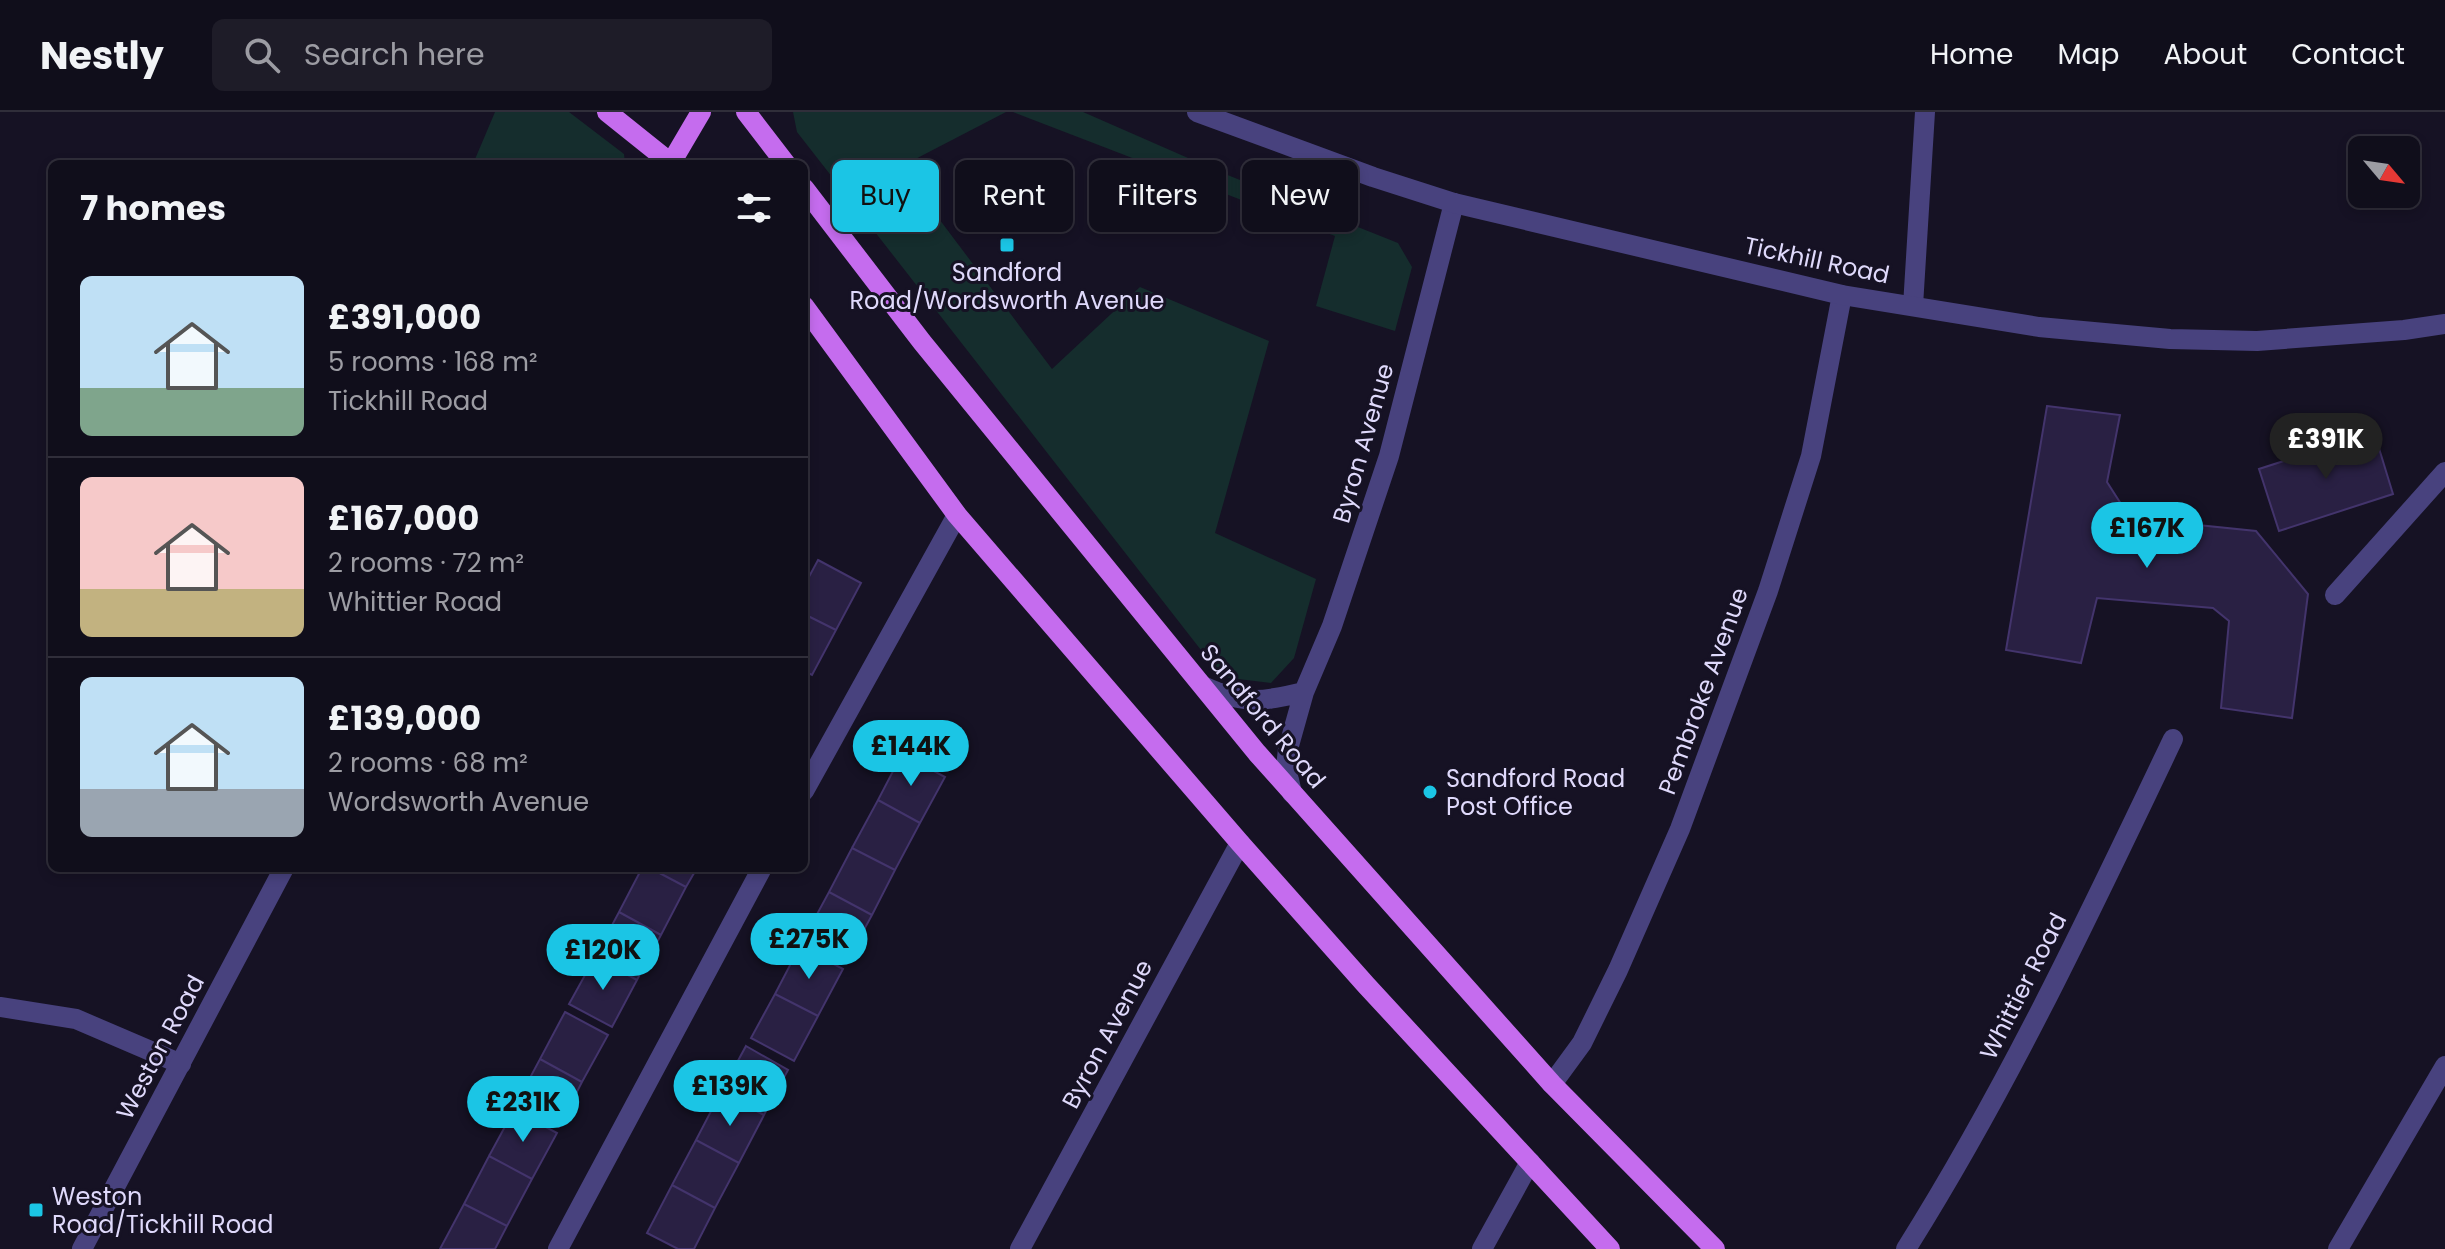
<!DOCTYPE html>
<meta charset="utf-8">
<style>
:root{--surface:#100e1b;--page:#1e1c28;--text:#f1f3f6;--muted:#9c9ca3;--line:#302e3a;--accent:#1bc5e5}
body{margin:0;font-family:Poppins,sans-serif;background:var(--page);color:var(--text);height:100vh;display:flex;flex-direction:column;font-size:30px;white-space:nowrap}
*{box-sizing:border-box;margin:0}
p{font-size:26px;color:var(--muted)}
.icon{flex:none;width:44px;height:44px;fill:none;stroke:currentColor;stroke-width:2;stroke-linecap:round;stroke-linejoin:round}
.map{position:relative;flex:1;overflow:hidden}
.sheet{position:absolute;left:48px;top:48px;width:760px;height:712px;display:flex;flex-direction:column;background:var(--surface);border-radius:12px;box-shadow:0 4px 12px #0003,0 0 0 2px var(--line)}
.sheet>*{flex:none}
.top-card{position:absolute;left:832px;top:48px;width:760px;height:72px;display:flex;gap:16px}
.needle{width:52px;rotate:119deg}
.controls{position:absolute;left:2348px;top:24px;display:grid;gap:16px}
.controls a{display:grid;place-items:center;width:72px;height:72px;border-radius:12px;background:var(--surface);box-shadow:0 4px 12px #0003,0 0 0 2px var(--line);font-size:40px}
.price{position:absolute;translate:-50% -68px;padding:0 18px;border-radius:28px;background:var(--accent);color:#111;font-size:26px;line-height:52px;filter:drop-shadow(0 2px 4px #0008)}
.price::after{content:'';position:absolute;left:50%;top:48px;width:24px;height:18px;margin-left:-12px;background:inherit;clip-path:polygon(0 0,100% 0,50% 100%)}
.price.active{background:#222;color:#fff}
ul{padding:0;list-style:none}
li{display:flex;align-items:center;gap:24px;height:200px;padding:0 32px}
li+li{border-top:2px solid var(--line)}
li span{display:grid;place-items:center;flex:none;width:224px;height:160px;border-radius:12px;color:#555}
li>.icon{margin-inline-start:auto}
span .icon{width:96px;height:96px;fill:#fffc;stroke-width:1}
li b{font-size:34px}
h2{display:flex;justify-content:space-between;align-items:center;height:96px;padding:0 32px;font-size:34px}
.pill{padding:0 28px;border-radius:12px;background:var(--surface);box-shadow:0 4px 12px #0003,0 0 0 2px var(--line);font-size:28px;line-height:72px}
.pill.active{background:var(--accent);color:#111}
header{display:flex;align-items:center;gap:48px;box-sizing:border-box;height:112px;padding:0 40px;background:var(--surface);border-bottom:2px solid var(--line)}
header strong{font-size:38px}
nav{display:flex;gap:44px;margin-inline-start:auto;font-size:28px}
.search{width:560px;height:72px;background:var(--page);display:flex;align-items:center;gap:20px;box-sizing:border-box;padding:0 28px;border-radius:12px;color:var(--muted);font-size:30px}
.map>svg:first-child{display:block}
.green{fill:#152d2d}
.building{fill:#292043;stroke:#43346c;stroke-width:2}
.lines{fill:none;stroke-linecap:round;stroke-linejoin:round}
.service{stroke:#48427e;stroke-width:20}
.minor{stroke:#48427e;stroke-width:20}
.tertiary{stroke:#48427e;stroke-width:20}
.primary{stroke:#c56cee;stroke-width:20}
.poi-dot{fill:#1bc5e5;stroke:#161224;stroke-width:3}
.labels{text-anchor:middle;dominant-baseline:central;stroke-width:6;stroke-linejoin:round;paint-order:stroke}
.street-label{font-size:24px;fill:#dfd9fb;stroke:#161224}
.poi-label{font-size:24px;fill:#dfd9fb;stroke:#161224;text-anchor:start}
</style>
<header>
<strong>Nestly</strong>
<div class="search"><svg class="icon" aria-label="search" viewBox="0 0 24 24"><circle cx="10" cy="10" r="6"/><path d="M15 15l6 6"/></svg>Search here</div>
<nav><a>Home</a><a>Map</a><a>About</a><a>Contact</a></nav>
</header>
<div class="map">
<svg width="2445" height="1137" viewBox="0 0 2445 1137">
<rect width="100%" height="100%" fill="#161224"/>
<path class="green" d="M495 0H569L624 42 625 52H473Z
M793 0H1006L900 55 1052 257 1140 175 1269 229 1215 421 1316 467 1294 546 1271 571 1222 565 797 20Z
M1013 0H1083L1220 60 1398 131 1412 155 1395 219 1316 194 1335 124Z"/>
<path class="building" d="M2047 294 2120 303 2107 370 2130 406 2256 419 2308 482 2292 606 2221 596 2229 509 2213 496 2097 486 2081 551 2006 538Z
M2374 320 2393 382 2279 419 2259 357Z
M818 448 861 471 836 518 804 502V474Z
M804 502 836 518 812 563 804 559Z
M902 642 945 665 920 711 878 688Z
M878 688 920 711 895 758 852 736Z
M852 736 895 758 872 803 829 780Z
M642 756H650L686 775 661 823 619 800Z
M650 756H697L686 775Z
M829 780 872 803 846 851 803 828Z
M619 800 661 823 637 868 595 845Z
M800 834 843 857 818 904 775 882Z
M595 845 637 868 612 915 569 892Z
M775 882 818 904 794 949 751 926Z
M565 900 608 923 582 970 540 947Z
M746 934 788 958 764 1003 721 980Z
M540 947 582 970 559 1015 516 992Z
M721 980 764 1003 739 1051 696 1028Z
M514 998 557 1021 532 1067 489 1044Z
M696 1028 739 1051 715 1096 672 1073Z
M489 1044 532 1067 507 1114 464 1092Z
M672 1073 715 1096 694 1137H678L647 1121Z
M464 1092 507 1114 495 1137H440Z"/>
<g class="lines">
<path class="service" d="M1913 194 1925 0
M2335 483 2445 360
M0 895 76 907 181 952"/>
<path class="minor" d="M1203 574C1245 593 1260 590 1304 580L1288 637 1286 655 1292 681
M1304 580 1332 514 1389 344 1454 91
M804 679 957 403
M1552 972 1582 931 1618 858 1680 717 1768 479 1811 344 1842 183
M82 1137 284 756
M558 1137 762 756
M1020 1137 1240 731
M1482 1137 1530 1050
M1906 1137C2009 973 2090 801 2173 627
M2338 1137 2445 954"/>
<path class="tertiary" d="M1197 0 1373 65 1454 91 1842 183 2039 215 2170 227 2257 229 2404 218 2445 212"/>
<path class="primary" d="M607 0 672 52
M746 0 786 52
M671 51 701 0
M804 76 922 230 1257 641 1552 972 1715 1137
M804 194 957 403 1240 731 1366 873 1610 1137"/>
</g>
<g class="poi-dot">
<rect x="999" y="125" width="16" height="16" rx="4"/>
<circle cx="1430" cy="680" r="8"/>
<rect x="28" y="1090" width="16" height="16" rx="4"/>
</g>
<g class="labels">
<g class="street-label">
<text transform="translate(1817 148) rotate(12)">Tickhill Road</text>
<text transform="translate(1363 331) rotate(-74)">Byron Avenue</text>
<text transform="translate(1703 579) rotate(-70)">Pembroke Avenue</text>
<text transform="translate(1263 604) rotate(50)">Sandford Road</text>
<text transform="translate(2023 874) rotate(-63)">Whittier Road</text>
<text transform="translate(1107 922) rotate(-62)">Byron Avenue</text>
<text transform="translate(160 935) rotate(-62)">Weston Road</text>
</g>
<g class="poi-label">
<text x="1007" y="160" text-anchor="middle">Sandford<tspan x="1007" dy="28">Road/Wordsworth Avenue</tspan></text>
<text x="1446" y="666">Sandford Road<tspan x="1446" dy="28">Post Office</tspan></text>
<text x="52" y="1084">Weston<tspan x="52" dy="28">Road/Tickhill Road</tspan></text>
</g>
</g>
</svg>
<div class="controls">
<a><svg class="needle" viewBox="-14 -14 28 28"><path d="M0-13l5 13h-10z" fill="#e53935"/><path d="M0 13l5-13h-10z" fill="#9c9ca3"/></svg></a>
</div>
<b class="price active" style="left:2326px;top:369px">£391K</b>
<b class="price" style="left:2147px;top:458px">£167K</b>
<b class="price" style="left:911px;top:676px">£144K</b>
<b class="price" style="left:809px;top:869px">£275K</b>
<b class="price" style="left:603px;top:880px">£120K</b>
<b class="price" style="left:730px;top:1016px">£139K</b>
<b class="price" style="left:523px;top:1032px">£231K</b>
<div class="top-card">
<a class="pill active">Buy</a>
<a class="pill">Rent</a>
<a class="pill">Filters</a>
<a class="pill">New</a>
</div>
<section class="sheet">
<h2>7 homes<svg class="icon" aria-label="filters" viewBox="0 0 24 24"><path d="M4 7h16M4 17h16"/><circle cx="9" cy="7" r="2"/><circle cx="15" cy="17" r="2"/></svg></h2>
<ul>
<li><span style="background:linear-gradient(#bfe0f5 70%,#7fa58c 0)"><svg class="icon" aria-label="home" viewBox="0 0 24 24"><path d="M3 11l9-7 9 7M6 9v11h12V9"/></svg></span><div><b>£391,000</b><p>5 rooms · 168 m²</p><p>Tickhill Road</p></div></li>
<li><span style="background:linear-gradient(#f6c9c9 70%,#c2b280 0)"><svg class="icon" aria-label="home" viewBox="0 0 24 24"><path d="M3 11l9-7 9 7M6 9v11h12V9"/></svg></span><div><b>£167,000</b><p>2 rooms · 72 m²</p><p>Whittier Road</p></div></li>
<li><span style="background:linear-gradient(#bfe0f5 70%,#9aa5b1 0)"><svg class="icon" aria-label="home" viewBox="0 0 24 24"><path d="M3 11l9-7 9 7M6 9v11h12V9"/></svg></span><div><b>£139,000</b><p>2 rooms · 68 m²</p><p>Wordsworth Avenue</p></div></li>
</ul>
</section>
</div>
